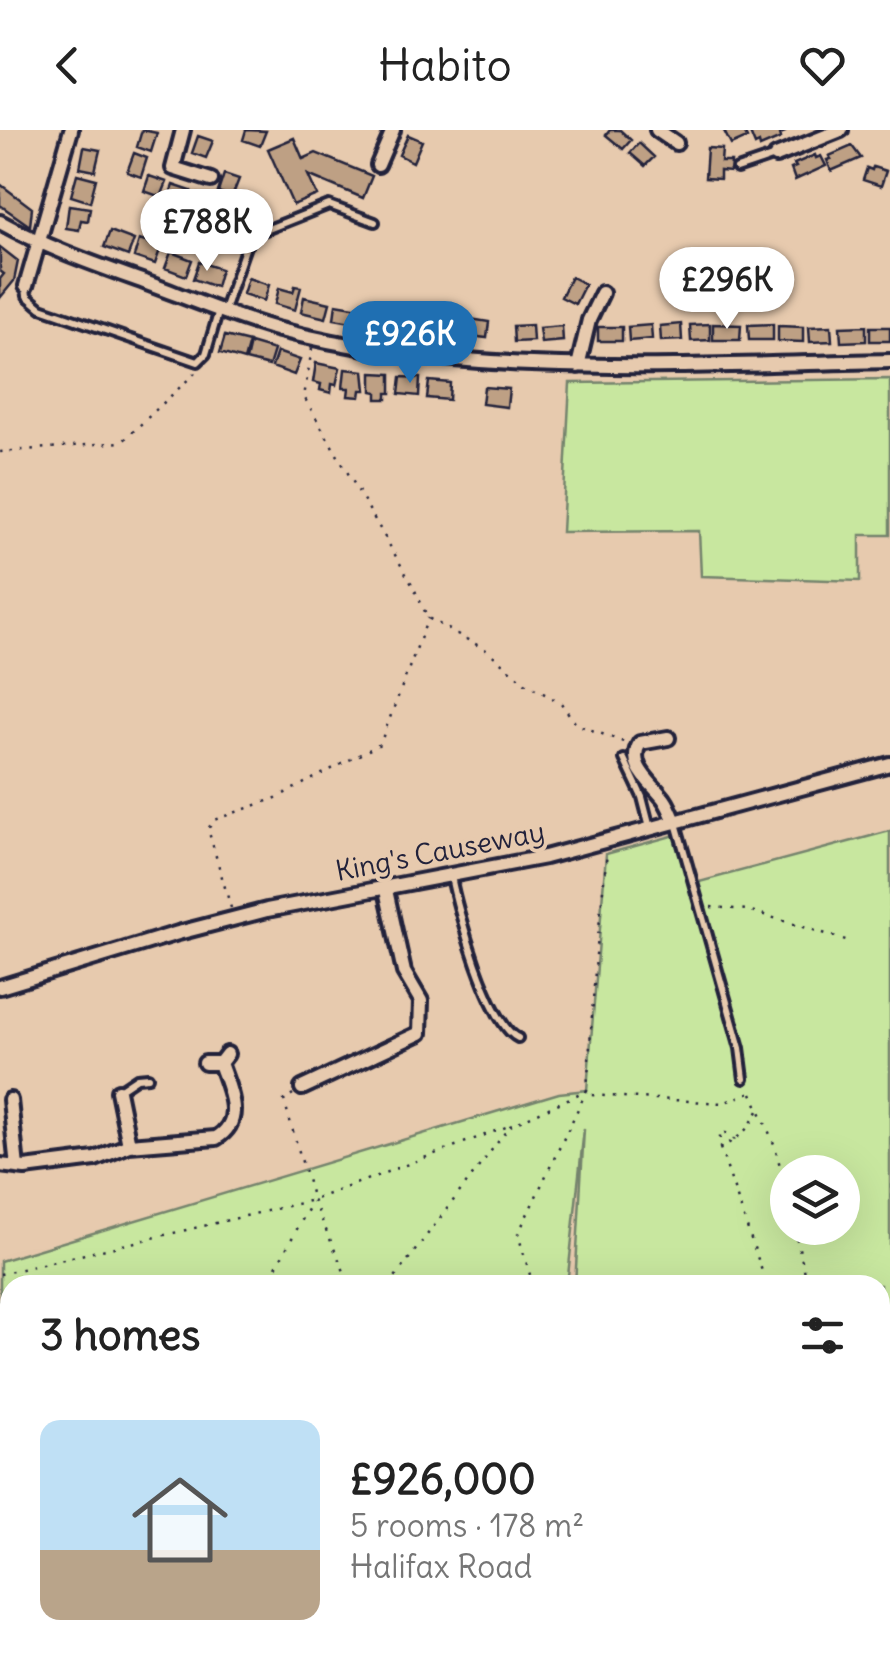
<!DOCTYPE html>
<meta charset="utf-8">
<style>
:root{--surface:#fff;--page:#f6f6f6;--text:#222;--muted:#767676;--line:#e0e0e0;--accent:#1f6fb2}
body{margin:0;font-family:Delius,sans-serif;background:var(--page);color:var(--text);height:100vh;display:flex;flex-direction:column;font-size:38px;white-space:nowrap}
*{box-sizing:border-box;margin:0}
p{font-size:32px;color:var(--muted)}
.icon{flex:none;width:55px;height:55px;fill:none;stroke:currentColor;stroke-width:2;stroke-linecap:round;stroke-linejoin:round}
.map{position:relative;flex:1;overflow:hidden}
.drawer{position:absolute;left:0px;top:1145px;width:890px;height:390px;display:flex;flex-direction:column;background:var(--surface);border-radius:30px 30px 0 0;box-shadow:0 10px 40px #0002}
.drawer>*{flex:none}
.tools{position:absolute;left:770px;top:1025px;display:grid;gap:20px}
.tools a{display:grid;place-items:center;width:90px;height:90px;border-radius:50%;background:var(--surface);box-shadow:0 10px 40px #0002;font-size:50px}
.price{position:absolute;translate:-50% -85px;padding:0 22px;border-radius:35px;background:#fff;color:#222;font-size:32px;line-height:65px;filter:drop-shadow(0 2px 5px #0008)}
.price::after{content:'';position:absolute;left:50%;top:60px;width:30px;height:22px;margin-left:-15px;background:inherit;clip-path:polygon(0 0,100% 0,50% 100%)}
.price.active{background:var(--accent);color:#fff}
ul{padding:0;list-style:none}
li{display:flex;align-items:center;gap:30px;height:250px;padding:0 40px}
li+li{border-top:2px solid var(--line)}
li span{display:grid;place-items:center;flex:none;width:280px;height:200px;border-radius:20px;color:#555}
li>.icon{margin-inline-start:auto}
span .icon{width:120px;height:120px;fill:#fffc;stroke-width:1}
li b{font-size:42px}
h2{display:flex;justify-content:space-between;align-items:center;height:120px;padding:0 40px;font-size:42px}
header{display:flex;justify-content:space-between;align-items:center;height:130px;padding:0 40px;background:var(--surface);font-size:45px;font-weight:600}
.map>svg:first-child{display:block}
.green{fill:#c8e79f;stroke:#75846d;stroke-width:2.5;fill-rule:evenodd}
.building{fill:#bea084;stroke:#22223b;stroke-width:2.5}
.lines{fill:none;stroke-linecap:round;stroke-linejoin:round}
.lane-casing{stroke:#22223b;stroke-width:14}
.street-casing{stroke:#22223b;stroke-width:20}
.path{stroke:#22223b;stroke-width:2.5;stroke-dasharray:2.5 8;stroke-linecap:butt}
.lane{stroke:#e7caae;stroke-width:6}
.street{stroke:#e7caae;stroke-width:12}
.labels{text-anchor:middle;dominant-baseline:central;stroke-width:8;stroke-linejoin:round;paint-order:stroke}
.street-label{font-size:28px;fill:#22223b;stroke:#e7caae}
</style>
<header><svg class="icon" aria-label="back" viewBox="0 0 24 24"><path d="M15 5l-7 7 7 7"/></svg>Habito<svg class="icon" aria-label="heart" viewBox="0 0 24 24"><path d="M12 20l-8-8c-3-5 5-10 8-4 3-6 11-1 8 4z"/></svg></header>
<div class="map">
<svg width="890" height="1535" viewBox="0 0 890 1535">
<rect width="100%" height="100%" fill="#e7caae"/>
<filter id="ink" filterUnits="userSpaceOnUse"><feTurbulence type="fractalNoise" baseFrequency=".01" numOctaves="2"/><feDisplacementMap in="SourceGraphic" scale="20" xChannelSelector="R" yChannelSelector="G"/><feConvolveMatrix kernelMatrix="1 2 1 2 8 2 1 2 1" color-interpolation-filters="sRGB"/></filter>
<g filter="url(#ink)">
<path class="green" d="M890 249V405H860V451L701 446 699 401 562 402 570 253Z
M890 701V1407L880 1406V1155H575L584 999 567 1155H10V1327L0 1331V1131L559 963 587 960 606 724 679 704 692 754ZM788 1042H842V1098H788Z
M880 1451 890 1452V1535H184L181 1525H880Z"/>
<path class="building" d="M142 0 157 3 151 22 137 17Z
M246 0 266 1 260 16 243 10Z
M610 0H620L631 10 623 19 606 5Z
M743 0 747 8 731 15 724 1Z
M757 0H784L785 2 780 4 781 8 760 17 759 13 755 15 750 3Z
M408 5 422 11 413 32 399 25Z
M198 6 213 11 206 28 192 23Z
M294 8 303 29 316 23 372 46 363 68 308 45 317 65 293 75 268 19Z
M639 13 654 27 645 36 630 23Z
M852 16 861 28 831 41 827 30 831 29 829 26Z
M84 17 100 20 95 41 80 38Z
M707 18 722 19 721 32H731L730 42 720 41V49L705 48Z
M134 23 147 28 141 47 127 42Z
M815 25 816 28 821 26 826 36 795 50 791 39 796 37 794 34Z
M873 37 886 41 881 56 863 50 867 38 872 40Z
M77 44 96 49 90 72 71 66Z
M224 44 239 49 232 67 218 62Z
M149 46 167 52 161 67 144 61Z
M0 54 32 78 30 96 0 75Z
M173 55 191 61 185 76 168 70Z
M198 64 215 70 210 84 193 79Z
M69 75 90 78 88 91 81 90 79 100 66 98Z
M110 101 134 110 128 126 104 117Z
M139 110 161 117 155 134 134 127Z
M0 117 18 131 14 151 0 168V149L4 144 0 141Z
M171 122 192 130 186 146 165 138Z
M199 132 221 139 216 157 193 149Z
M571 147 585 154 575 174 561 167Z
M248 148 269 155 264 171 243 164Z
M295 156 301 157 295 180 275 174 279 158 293 162Z
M304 167 330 173 326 188 301 182Z
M336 174 360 178 357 193 334 189Z
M365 181 391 183 389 197 364 195Z
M398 184 423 186 422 200 397 198Z
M431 187 456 189 454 203 429 201Z
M464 188 489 192 487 208 461 205Z
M681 194 682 210 661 211 660 196Z
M710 194V210L691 211 690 195Z
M713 194 741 195 740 210H713Z
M773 194V210H749L748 195Z
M532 195 533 211 514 212 513 196Z
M651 195 652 209 629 211 628 197Z
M562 196 563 211 541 213 539 198Z
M778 196 803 197V212L778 211Z
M831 196 832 211 810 212 809 197Z
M866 196V211L841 212 840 197Z
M598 197H622V211H598Z
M870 197H890V211H870Z
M225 206 249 212 244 230 220 223Z
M250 213 274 220 269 236 246 230Z
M277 222 300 230 294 245 272 237Z
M316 233 340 238 336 255 332 254 331 263 320 260 321 254 313 252Z
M345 239 364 241 366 260H361L360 267 348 266 349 258H343Z
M372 243 391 244V263H387V269H377V262L372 261Z
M401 247 420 248 419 266 399 264Z
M429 251 450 253 449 270 427 268Z
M484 257 509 259 507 277 482 274Z
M54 1525 57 1535H39L37 1528Z"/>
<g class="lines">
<defs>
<path id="lane" d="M737 39 775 26
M26 157 27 166 41 178 198 232 206 224 219 180
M224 180 246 116 258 103 329 75 375 92
M624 629 642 667 650 698
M676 693 740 918 744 949
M451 746C457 779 489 895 518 908
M119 960 137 948 148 947"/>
<path id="street" d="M183 0 173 38 211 50
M657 0 676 13
M776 26 841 0
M378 35 393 0
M0 92C47 118 97 135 147 153 190 169 233 187 276 199 468 250 693 235 890 231
M26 156 71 0
M578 236 589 190 602 163
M668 608 640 613C626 635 652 653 664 669 669 676 672 684 675 692
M0 857 178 803 267 780 545 727 890 634
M205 933H220L227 924
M302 958 420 903 421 871 404 842 386 760
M118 961 129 1015
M10 970 17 1037
M0 1035 25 1038 95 1029 129 1015 216 1008C246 990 229 960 220 933
M0 1424 10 1475
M20 1525 22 1535"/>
</defs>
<use href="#lane" class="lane-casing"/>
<use href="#street" class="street-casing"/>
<path class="path" d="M312 218 304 267 413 456 428 488 488 521 525 553 561 573 576 594 626 613
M0 322 122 312 195 243
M711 777 748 780 849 811
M231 778 208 699 214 690 276 668 380 614 428 488
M752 963 775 1016 788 1069
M293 964 284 970 313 1070 350 1155
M735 1010 726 1003H720V1018C741 1007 749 999 759 979
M720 1018 763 1144
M794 1098 808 1155
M0 1144 313 1070 506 997
M266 1155 312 1072
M389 1155 510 996 587 960 596 825 607 723
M497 1155H506
M533 1155 518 1104 587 960 590 965 723 973 751 962
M0 1231 10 1254
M0 1261 10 1266
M880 1275 890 1274
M880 1393 890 1423
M880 1416 890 1417
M880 1466 887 1417
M230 1525 234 1535
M419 1525 421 1535
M429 1525 438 1535
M232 1529 246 1534 277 1525
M110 1535 117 1525
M191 1535 226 1525
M470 1535 471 1525
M869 1535 871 1525"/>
<use href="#lane" class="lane"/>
<use href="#street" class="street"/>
</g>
</g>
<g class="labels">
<g class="street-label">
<text transform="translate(440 721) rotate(-11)">King's Causeway</text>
</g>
</g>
</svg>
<div class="tools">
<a><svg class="icon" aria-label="layers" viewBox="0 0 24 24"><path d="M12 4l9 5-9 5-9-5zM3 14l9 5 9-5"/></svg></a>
</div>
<b class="price" style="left:207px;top:144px">£788K</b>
<b class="price" style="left:727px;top:202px">£296K</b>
<b class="price active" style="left:410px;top:256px">£926K</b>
<section class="drawer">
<h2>3 homes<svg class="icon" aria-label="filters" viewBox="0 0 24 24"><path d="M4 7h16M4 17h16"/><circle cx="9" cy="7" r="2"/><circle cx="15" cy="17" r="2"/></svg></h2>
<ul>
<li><span style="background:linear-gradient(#bfe0f5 65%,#b9a48a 0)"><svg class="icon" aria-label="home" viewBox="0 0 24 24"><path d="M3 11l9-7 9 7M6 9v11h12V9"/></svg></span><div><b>£926,000</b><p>5 rooms · 178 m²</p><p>Halifax Road</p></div></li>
</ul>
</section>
</div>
